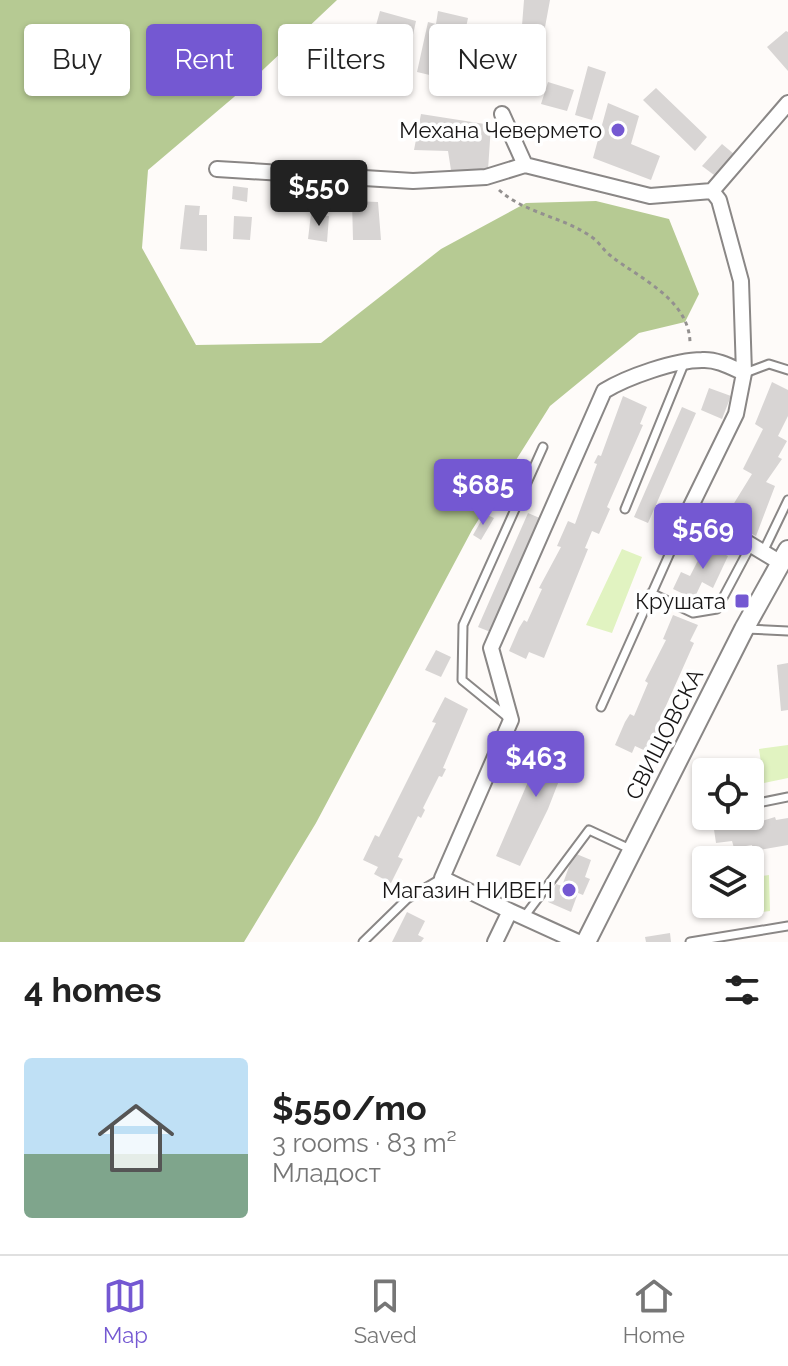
<!DOCTYPE html>
<meta charset="utf-8">
<style>
:root{--surface:#fff;--page:#f2f2f2;--text:#222;--muted:#767676;--line:#e0e0e0;--accent:#7458d2}
body{margin:0;font-family:Raleway,sans-serif;background:var(--page);color:var(--text);height:100vh;display:flex;flex-direction:column;font-size:30px;white-space:nowrap}
*{box-sizing:border-box;margin:0}
p{font-size:26px;color:var(--muted)}
.icon{flex:none;width:44px;height:44px;fill:none;stroke:currentColor;stroke-width:2;stroke-linecap:round;stroke-linejoin:round}
.map{position:relative;height:942px;overflow:hidden}
.side{display:flex;flex-direction:column;background:var(--surface);flex:1}
.side>*{flex:none}
.guide{position:absolute;left:24px;top:24px;width:740px;height:72px;display:flex;gap:16px}
.buttons{position:absolute;left:692px;top:758px;display:grid;gap:16px}
.buttons a{display:grid;place-items:center;width:72px;height:72px;border-radius:8px;background:var(--surface);box-shadow:0 2px 6px #0004;font-size:40px}
.price{position:absolute;translate:-50% -68px;padding:0 18px;border-radius:8px;background:var(--accent);color:#fff;font-size:26px;line-height:52px;filter:drop-shadow(0 2px 4px #0008)}
.price::after{content:'';position:absolute;left:50%;top:48px;width:24px;height:18px;margin-left:-12px;background:inherit;clip-path:polygon(0 0,100% 0,50% 100%)}
.price.on{background:#222;color:#fff}
ul{padding:0;list-style:none}
li{display:flex;align-items:center;gap:24px;height:200px;padding:0 24px}
li span{display:grid;place-items:center;flex:none;width:224px;height:160px;border-radius:8px;color:#555}
li>.icon{margin-inline-start:auto}
span .icon{width:96px;height:96px;fill:#fffc;stroke-width:1}
li b{font-size:34px}
h2{display:flex;justify-content:space-between;align-items:center;height:96px;padding:0 24px;font-size:34px}
.pill{padding:0 28px;border-radius:8px;background:var(--surface);box-shadow:0 2px 6px #0004;font-size:28px;line-height:72px}
.pill.on{background:var(--accent);color:#fff}
.tabs{display:flex;justify-content:space-around;align-items:center;height:112px;border-top:2px solid var(--line);background:var(--surface);font-size:22px;color:var(--muted)}
.tabs a{display:grid;justify-items:center;gap:4px}
.tabs .on{color:var(--accent)}
.map>svg:first-child{display:block}
.green{fill:#e1f3c1}
.forest{fill:#b6ca93}
.building{fill:#d8d5d4}
.lines{fill:none;stroke-linecap:round;stroke-linejoin:round}
.service-casing{stroke:#8a8786;stroke-width:11}
.minor-casing{stroke:#8a8786;stroke-width:18}
.tertiary-casing{stroke:#8a8786;stroke-width:22}
.path{stroke:#93908f;stroke-width:3;stroke-dasharray:4 4;stroke-linecap:butt}
.service{stroke:#fff;stroke-width:7}
.minor{stroke:#fff;stroke-width:14}
.tertiary{stroke:#fff;stroke-width:18}
.poi-dot{fill:#7458d2;stroke:#fff;stroke-width:3}
.labels{text-anchor:middle;dominant-baseline:central;stroke-width:7;stroke-linejoin:round;paint-order:stroke}
.poi-label{font-size:22px;fill:#181616;stroke:#fff;text-anchor:end}
.street-label{font-size:22px;fill:#181616;stroke:#fff}
</style>
<div class="map">
<svg width="788" height="942" viewBox="0 0 788 942">
<rect width="100%" height="100%" fill="#fefbf9"/>
<path class="green" d="M622 549 642 557 612 633 586 625Z
M788 745V778L764 783 759 749Z
M769 875 770 911 708 918 707 904H750V878Z"/>
<path class="forest" d="M0 0H337L234 97 148 170 142 248 196 345 321 343 441 249 526 203 596 201 669 219 699 294 685 322 639 333 550 406 472 530 316 823 244 942H0Z"/>
<path class="building" d="M524 0H550L543 38 539 42 532 94 517 89Z
M380 11 416 21 408 58 370 47Z
M438 11 468 18 455 81 417 72 428 22 436 24Z
M786 31 788 32V71L767 47Z
M588 66 606 72 592 120 575 115Z
M548 82 574 90 567 111 541 104Z
M656 88 707 137 695 151 643 100Z
M608 103 639 116 631 144 660 156 651 180 593 158Z
M421 114 491 125 488 170H451L448 151 414 150Z
M722 144 734 154 718 178 702 166Z
M233 186 248 188 247 202 232 199Z
M352 201 378 202 381 240H353Z
M185 205 200 206 199 215H207V251L180 249Z
M311 214 329 216 327 242 308 239Z
M234 216 252 217 250 240 233 239Z
M772 382 788 390V416L778 436 787 441 778 457 782 459 766 482 775 486 756 536 739 527 742 521 728 513 752 474 743 469 763 429 755 424Z
M709 388 731 396 722 419 701 410Z
M623 396 647 407 640 424 643 425 607 507 610 509 599 534 592 531 585 548 588 549 544 658 529 652 526 659 509 651 519 628 524 620 527 622 542 589 539 588 561 547 557 546 568 521 575 524 597 464 594 463 598 455 601 456Z
M682 407 696 413 648 523 634 517Z
M528 513 542 519 493 633 478 627Z
M485 514 494 518 481 540 473 535Z
M710 537 720 541 716 550 728 556 713 588 702 582 694 599 673 589 681 572 690 576Z
M673 615 698 625 690 641 694 643 657 726 661 728 650 753 635 746 632 753 615 745 625 722 630 714 634 716 648 683 645 681 666 640 663 639Z
M436 650 451 657 441 677 425 670Z
M788 663V710L781 711 777 665Z
M445 697 468 709 443 768 446 769 442 777 439 776 423 808 425 810 421 818 418 816 398 857 403 859 391 883 374 874 378 867 363 860 375 835 379 837 436 723 432 722Z
M550 731 574 742 548 809 520 866 496 856Z
M712 816H742L749 825 775 817 776 820 788 818V845L753 851 752 845 734 848 732 841 716 843Z
M574 853 591 860 585 877 590 879 583 895 578 893 571 912 548 902 556 884 562 886Z
M407 912 425 921 418 935 424 938 421 942H392Z
M670 933 671 942H646L645 937Z"/>
<g class="lines">
<defs>
<path id="service" d="M745 373 769 364 788 370
M625 509 684 364
M763 552 788 500
M651 593 693 613 717 609 750 547
M746 629 788 631
M601 707 690 508
M506 716 462 680 463 625 543 447
M753 804 788 797
M524 917 589 830 630 849
M363 942 407 899 442 878
M690 942 788 926"/>
<path id="minor" d="M502 114 525 165
M217 169 413 181 486 177 525 165 650 196 712 191
M712 191 719 200 741 281 744 373
M712 191 788 103
M510 911 578 942
M495 942 510 911 442 878 511 720 491 648 604 391C627 377 675 360 702 360 717 359 731 367 744 373L736 414 690 508 781 563"/>
<path id="tertiary" d="M586 942 744 629 788 550"/>
</defs>
<use href="#service" class="service-casing"/>
<use href="#minor" class="minor-casing"/>
<use href="#tertiary" class="tertiary-casing"/>
<path class="path" d="M499 190C526 214 565 217 593 238 600 243 604 251 611 256 640 279 691 300 690 345"/>
<use href="#service" class="service"/>
<use href="#minor" class="minor"/>
<use href="#tertiary" class="tertiary"/>
</g>
<g class="poi-dot">
<circle cx="618" cy="130" r="8"/>
<rect x="734" y="593" width="16" height="16" rx="4"/>
<circle cx="569" cy="890" r="8"/>
</g>
<g class="labels">
<g class="poi-label">
<text x="602" y="130">Механа Чевермето</text>
<text x="726" y="601">Крушата</text>
<text x="553" y="890">Магазин НИВЕН</text>
</g>
<g class="street-label">
<text transform="translate(664 734) rotate(-63)">СВИЩОВСКА</text>
</g>
</g>
</svg>
<div class="buttons">
<a><svg class="icon" aria-label="locate" viewBox="0 0 24 24"><circle cx="12" cy="12" r="6"/><path d="M12 2v4M12 18v4M2 12h4M18 12h4"/></svg></a>
<a><svg class="icon" aria-label="layers" viewBox="0 0 24 24"><path d="M12 4l9 5-9 5-9-5zM3 14l9 5 9-5"/></svg></a>
</div>
<b class="price on" style="left:319px;top:228px">$550</b>
<b class="price" style="left:483px;top:527px">$685</b>
<b class="price" style="left:703px;top:571px">$569</b>
<b class="price" style="left:536px;top:799px">$463</b>
<div class="guide">
<a class="pill">Buy</a>
<a class="pill on">Rent</a>
<a class="pill">Filters</a>
<a class="pill">New</a>
</div>
</div>
<section class="side">
<h2>4 homes<svg class="icon" aria-label="filters" viewBox="0 0 24 24"><path d="M4 7h16M4 17h16"/><circle cx="9" cy="7" r="2"/><circle cx="15" cy="17" r="2"/></svg></h2>
<ul>
<li><span style="background:linear-gradient(#bfe0f5 60%,#7fa58c 0)"><svg class="icon" aria-label="home" viewBox="0 0 24 24"><path d="M3 11l9-7 9 7M6 9v11h12V9"/></svg></span><div><b>$550/mo</b><p>3 rooms · 83 m²</p><p>Младост</p></div></li>
</ul>
</section>
<nav class="tabs">
<a class="on"><svg class="icon" aria-label="map" viewBox="0 0 24 24"><path d="M3 6l6-2 6 2 6-2v14l-6 2-6-2-6 2zM9 4v14M15 6v14"/></svg>Map</a>
<a><svg class="icon" aria-label="saved" viewBox="0 0 24 24"><path d="M7 4h10v16l-5-4-5 4z"/></svg>Saved</a>
<a><svg class="icon" aria-label="home" viewBox="0 0 24 24"><path d="M3 11l9-7 9 7M6 9v11h12V9"/></svg>Home</a>
</nav>
